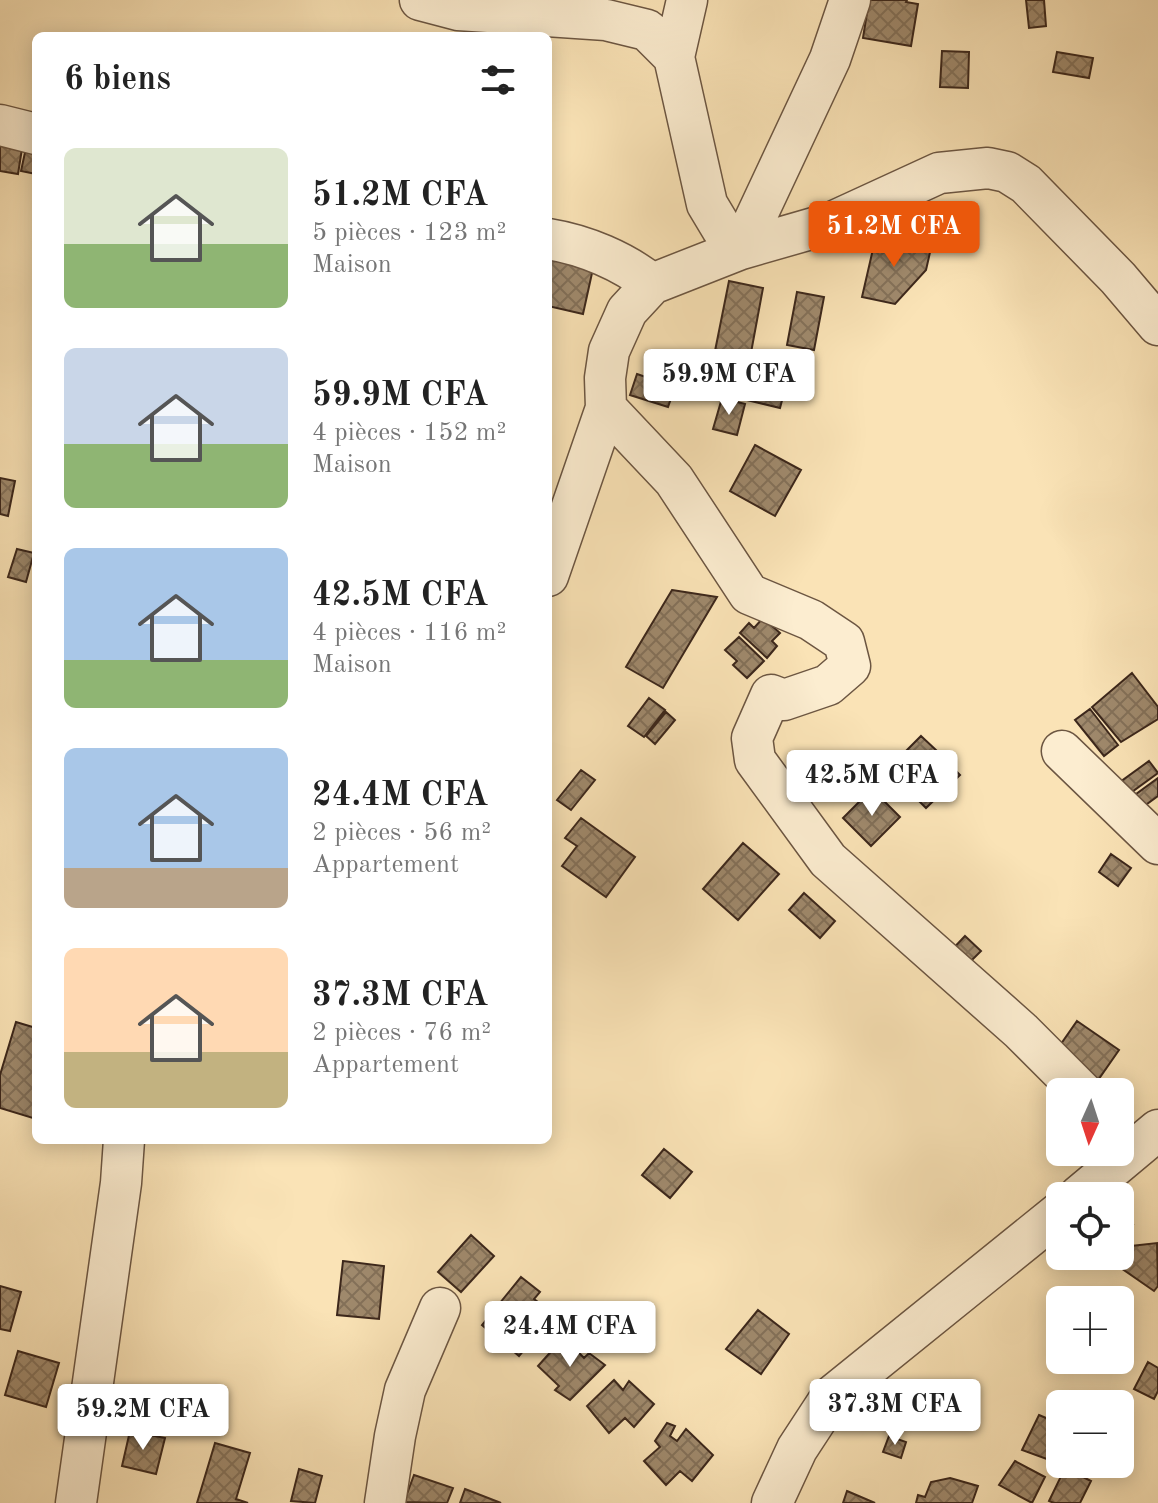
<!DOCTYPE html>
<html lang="fr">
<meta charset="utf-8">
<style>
:root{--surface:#fff;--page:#f2f2f2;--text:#222;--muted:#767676;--accent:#ea580c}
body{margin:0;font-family:"Old Standard TT",serif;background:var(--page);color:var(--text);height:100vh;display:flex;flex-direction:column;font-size:30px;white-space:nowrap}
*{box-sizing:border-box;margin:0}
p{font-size:26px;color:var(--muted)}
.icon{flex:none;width:44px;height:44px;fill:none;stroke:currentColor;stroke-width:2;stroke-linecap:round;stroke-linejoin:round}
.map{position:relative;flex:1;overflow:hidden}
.drawer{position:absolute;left:32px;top:32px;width:520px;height:1112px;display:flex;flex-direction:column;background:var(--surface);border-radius:12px;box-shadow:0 4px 20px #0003}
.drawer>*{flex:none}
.needle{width:52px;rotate:183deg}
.tools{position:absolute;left:1046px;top:1078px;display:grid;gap:16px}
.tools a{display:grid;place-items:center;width:88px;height:88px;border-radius:12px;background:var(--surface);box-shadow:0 4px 20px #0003;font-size:40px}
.price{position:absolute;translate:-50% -68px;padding:0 18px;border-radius:8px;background:#fff;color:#222;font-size:26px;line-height:52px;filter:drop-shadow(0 2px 4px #0008)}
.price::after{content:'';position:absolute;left:50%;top:48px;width:24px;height:18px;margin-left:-12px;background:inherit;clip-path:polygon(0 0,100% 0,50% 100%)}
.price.active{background:var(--accent);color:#fff}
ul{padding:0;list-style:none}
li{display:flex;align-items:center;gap:24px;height:200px;padding:0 32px}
li span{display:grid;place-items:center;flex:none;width:224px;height:160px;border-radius:12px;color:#555}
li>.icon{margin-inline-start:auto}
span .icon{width:96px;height:96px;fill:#fffc;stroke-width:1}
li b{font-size:34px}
h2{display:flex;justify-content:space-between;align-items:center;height:96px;padding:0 32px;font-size:34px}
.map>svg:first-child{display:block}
.building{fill:url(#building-cross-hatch);stroke:#3c271b;stroke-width:2}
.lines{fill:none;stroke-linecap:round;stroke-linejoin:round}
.minor-casing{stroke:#6c5642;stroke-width:43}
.minor{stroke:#fcedd0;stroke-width:40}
</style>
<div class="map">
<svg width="1158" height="1503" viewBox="0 0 1158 1503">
<defs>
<pattern id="building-cross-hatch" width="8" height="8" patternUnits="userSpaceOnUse" patternTransform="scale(2)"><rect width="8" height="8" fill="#9f896c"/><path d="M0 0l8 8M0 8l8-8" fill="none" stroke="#837058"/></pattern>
</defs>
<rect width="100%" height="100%" fill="#fae3b6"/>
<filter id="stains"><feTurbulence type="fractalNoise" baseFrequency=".0025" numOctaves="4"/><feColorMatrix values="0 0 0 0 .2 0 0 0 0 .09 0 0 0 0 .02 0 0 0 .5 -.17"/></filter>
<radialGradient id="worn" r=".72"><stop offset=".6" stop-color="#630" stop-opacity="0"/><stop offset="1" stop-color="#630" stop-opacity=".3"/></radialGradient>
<path class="building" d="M869 0H907L906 2 918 4 911 46 863 38Z
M1026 0H1044L1046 26 1029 28Z
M942 51 969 52 968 88 940 87Z
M1057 52 1093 58 1089 78 1053 72Z
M0 132 24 136 18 174 0 171Z
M27 143 36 144V174L21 171Z
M915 221 934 227 928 244 909 239Z
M876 236 931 248 926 270 895 304 862 297Z
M548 254 594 264 583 314 548 306Z
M729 281 763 288 750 358 715 351Z
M797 292 824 297 814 350 787 345Z
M715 356 789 374 780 408 706 390Z
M637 374 675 387 668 407 630 395Z
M722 398 745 404 737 435 713 429Z
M755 445 801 470 775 516 730 491Z
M0 478 15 481 8 516 0 514Z
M17 549 34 553 26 582 8 577Z
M672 590 717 597 663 688 626 667Z
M763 618 780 633 772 641 777 646 767 658 740 633 749 623 754 628Z
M739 637 764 661 747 678 733 665 737 661 725 650Z
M1132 673 1158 707V719L1121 742 1092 707Z
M649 698 665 710 644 737 628 726Z
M1090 709 1118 745 1104 756 1075 720Z
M666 712 675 720 655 744 646 736Z
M921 736 936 750 904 784 888 769Z
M940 755 960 775 926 808 906 788Z
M1149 761 1158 773 1129 794 1120 782Z
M581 770 595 780 571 810 557 800Z
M1158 778V796L1140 809 1132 797Z
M872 789 900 817 871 846 843 818Z
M581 818 635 857 606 897 562 866 577 846 565 838Z
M743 843 779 874 738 920 703 889Z
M1111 854 1131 868 1118 886 1099 872Z
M804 893 835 921 820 938 789 910Z
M965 936 981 951 964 968 948 954Z
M1077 1021 1119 1050 1096 1083 1054 1054Z
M16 1022 36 1028V1119L0 1108V1075Z
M664 1149 692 1172 670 1198 642 1175Z
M1120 1218 1133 1225 1120 1247Z
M471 1235 494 1256 461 1292 438 1272Z
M1157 1243 1158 1286 1154 1291 1118 1266 1131 1246Z
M343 1261 384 1266 379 1319 337 1315Z
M521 1277 540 1292 534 1299 554 1314 519 1356 482 1325Z
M0 1286 21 1292 10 1331 0 1329Z
M758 1310 789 1334 761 1374 726 1349Z
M564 1337 584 1358 589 1353 605 1365 570 1400 555 1390 559 1386 538 1366Z
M18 1351 59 1363 46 1407 5 1395Z
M1148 1362 1158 1368V1391L1154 1399 1134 1389Z
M614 1380 623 1390 629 1381 654 1404 634 1427 625 1418 609 1433 587 1406Z
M1039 1415 1060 1424V1452L1055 1462 1022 1450Z
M667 1423 675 1426 670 1436 677 1441 686 1429 713 1455 692 1481 680 1471 666 1485 644 1461 660 1447 655 1441Z
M130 1431 165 1438 156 1474 122 1466Z
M889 1436 906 1442 901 1458 883 1452Z
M215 1443 250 1453 236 1499 248 1503H197Z
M1015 1461 1045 1477 1032 1503 999 1485Z
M1065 1468 1091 1481 1080 1503H1054L1049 1501Z
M299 1469 322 1476 315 1503 291 1501Z
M414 1475 453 1488 447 1503 404 1502Z
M950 1478 978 1486 972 1503H916L918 1495 925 1497 931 1482Z
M465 1489 501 1503H460Z
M847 1491 875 1503H843Z"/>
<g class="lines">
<defs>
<path id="minor" d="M420 0 458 10 606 20 647 30 674 57 707 204 722 229 741 249 830 59 850 0
M674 57 687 0
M0 125 36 134
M548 239C585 245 623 261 652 284
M548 576 606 408
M1062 751 1158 844
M1082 1092 1021 1031 828 860 755 760 752 738 771 695 784 700 828 685 850 666 844 642 811 620 749 594 674 480 606 408 605 378 609 351 627 311 652 284 741 249 828 224 939 173 988 168 1007 172 1026 184 1118 278 1158 325
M1079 1196 1158 1130
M76 1503 121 1183 124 1140
M385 1503 395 1436 405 1390 440 1308
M772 1503 797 1449 831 1397 1060 1212"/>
</defs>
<use href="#minor" class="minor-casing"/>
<use href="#minor" class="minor"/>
</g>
<rect width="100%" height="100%" filter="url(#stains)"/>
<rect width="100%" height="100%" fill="url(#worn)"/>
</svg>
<div class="tools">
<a><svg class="needle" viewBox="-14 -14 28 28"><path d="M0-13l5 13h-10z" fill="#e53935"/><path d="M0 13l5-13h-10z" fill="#767676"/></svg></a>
<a><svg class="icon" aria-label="locate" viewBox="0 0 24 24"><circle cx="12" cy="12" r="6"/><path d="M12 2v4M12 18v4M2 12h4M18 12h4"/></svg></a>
<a>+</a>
<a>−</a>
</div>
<b class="price active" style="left:894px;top:269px">51.2M CFA</b>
<b class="price" style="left:729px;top:417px">59.9M CFA</b>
<b class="price" style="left:872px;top:818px">42.5M CFA</b>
<b class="price" style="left:570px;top:1369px">24.4M CFA</b>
<b class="price" style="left:895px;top:1447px">37.3M CFA</b>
<b class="price" style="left:143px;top:1452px">59.2M CFA</b>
<section class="drawer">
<h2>6 biens<svg class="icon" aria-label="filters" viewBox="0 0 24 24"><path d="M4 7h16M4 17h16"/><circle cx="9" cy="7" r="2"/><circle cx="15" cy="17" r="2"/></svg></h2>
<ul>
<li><span style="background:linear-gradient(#dfe7d0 60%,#8fb573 0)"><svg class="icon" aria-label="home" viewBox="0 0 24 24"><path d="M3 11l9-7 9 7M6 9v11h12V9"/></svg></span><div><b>51.2M CFA</b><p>5 pièces · 123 m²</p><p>Maison</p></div></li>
<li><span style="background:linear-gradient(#c9d6e8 60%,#8fb573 0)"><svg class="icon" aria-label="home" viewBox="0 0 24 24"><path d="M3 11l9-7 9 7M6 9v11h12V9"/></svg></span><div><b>59.9M CFA</b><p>4 pièces · 152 m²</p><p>Maison</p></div></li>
<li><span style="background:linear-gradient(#a9c7e8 70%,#8fb573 0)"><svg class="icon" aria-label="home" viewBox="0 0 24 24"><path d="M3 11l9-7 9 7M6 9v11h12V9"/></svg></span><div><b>42.5M CFA</b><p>4 pièces · 116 m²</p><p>Maison</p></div></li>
<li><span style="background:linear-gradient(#a9c7e8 75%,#b9a48a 0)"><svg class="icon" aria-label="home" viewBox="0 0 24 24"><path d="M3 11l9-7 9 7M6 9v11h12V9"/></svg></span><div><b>24.4M CFA</b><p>2 pièces · 56 m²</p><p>Appartement</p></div></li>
<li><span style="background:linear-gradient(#ffd9b3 65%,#c2b280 0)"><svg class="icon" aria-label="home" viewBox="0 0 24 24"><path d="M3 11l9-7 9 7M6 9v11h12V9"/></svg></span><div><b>37.3M CFA</b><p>2 pièces · 76 m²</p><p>Appartement</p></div></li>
</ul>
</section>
</div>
